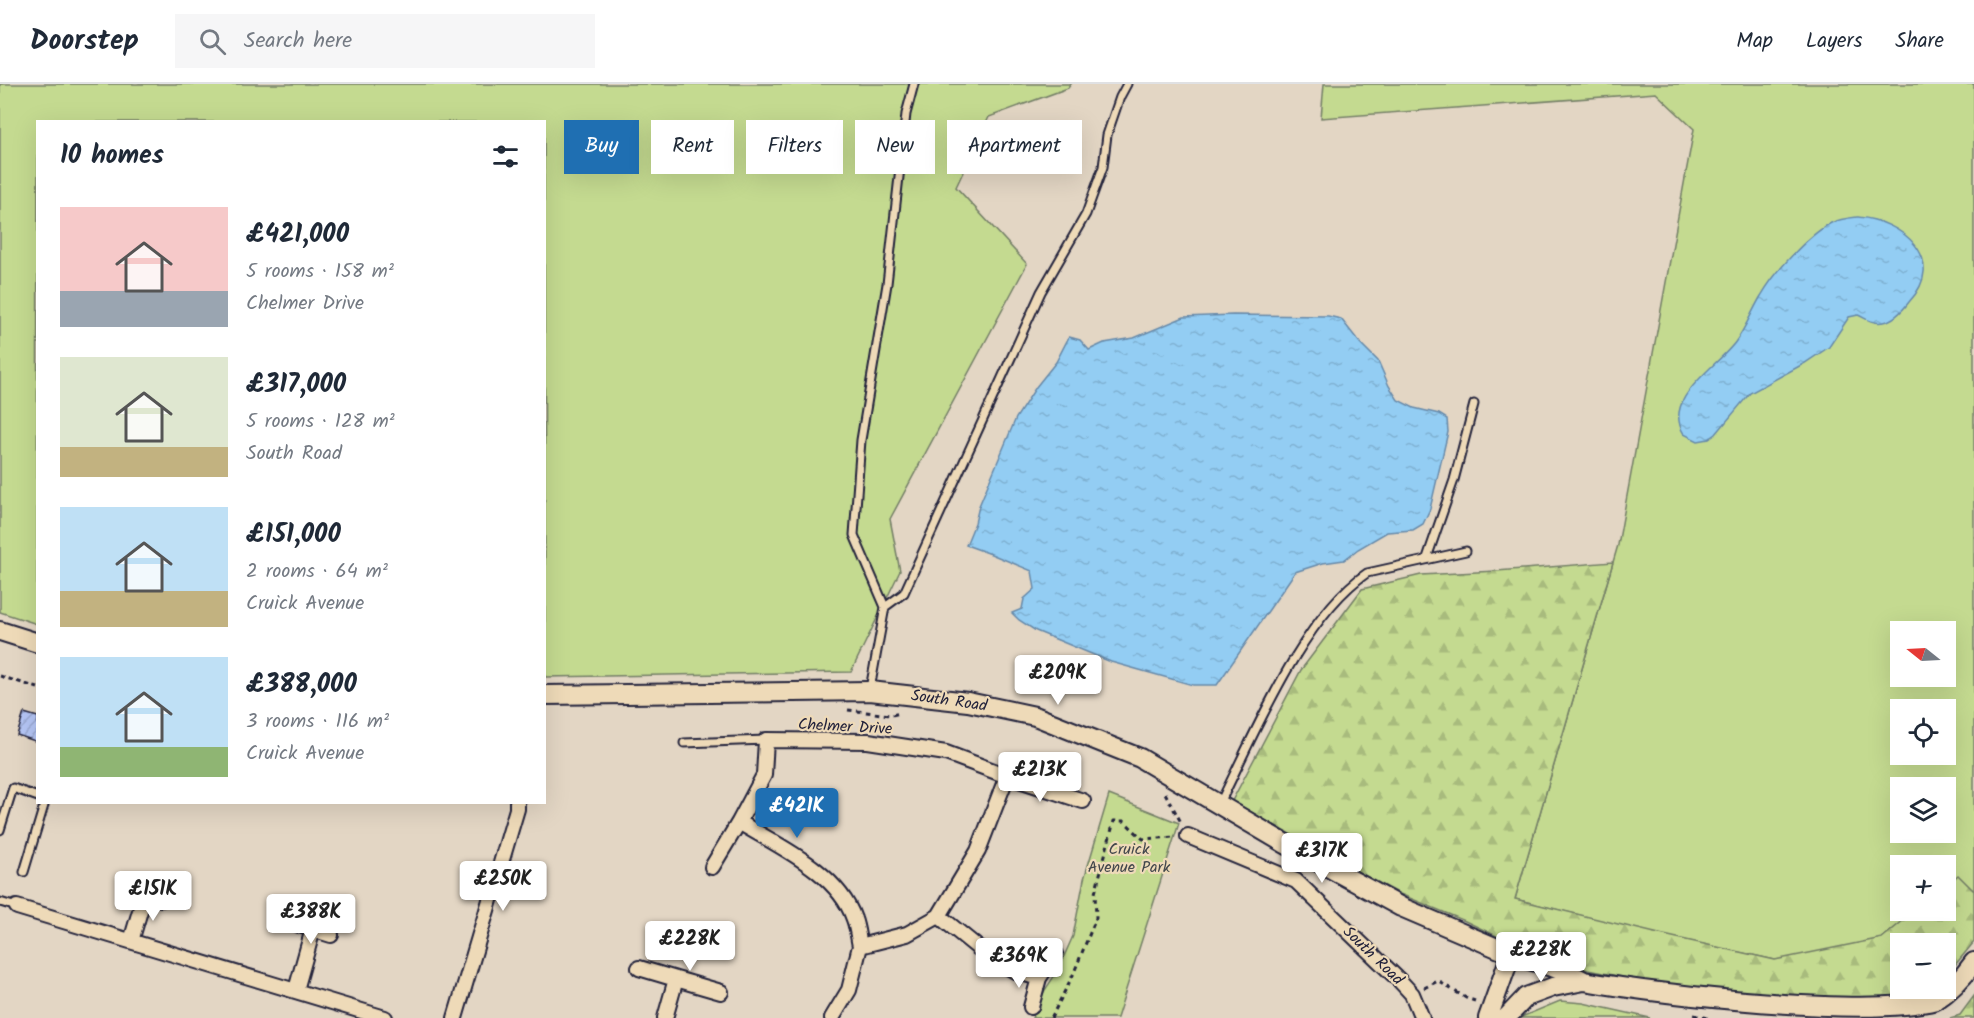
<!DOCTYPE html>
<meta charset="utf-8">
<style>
:root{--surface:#fff;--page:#f6f6f7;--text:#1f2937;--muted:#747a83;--line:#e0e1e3;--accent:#1f6fb2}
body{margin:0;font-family:Kalam,sans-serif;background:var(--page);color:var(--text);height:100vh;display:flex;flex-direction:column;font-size:22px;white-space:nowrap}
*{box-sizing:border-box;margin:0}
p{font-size:20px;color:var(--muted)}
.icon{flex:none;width:33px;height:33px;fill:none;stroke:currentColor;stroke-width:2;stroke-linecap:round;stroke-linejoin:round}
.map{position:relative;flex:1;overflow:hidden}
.panel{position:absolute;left:36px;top:36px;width:510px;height:684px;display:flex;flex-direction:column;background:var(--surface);border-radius:0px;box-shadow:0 6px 24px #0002}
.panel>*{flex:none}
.banner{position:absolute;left:564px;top:36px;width:570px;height:54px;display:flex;gap:12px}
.needle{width:39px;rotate:288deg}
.buttons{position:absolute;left:1890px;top:537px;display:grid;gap:12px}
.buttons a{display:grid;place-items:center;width:66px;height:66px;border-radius:0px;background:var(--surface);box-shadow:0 6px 24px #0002;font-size:30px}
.price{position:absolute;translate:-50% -51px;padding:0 14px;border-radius:6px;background:#fff;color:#222;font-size:20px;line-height:39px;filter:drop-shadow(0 2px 3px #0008)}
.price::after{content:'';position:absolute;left:50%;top:36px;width:18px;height:14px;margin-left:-9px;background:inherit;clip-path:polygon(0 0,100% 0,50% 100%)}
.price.selected{background:var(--accent);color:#fff}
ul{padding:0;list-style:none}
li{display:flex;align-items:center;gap:18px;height:150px;padding:0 24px}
li span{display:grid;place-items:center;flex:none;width:168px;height:120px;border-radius:0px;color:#555}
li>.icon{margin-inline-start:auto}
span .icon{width:72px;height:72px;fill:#fffc;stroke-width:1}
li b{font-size:26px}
h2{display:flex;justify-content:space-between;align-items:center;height:72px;padding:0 24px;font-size:26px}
.tag{padding:0 21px;border-radius:0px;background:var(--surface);box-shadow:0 6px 24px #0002;font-size:21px;line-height:54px}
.tag.selected{background:var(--accent);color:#fff}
header{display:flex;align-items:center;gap:36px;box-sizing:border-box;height:84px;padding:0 30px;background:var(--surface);border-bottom:2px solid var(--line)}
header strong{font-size:28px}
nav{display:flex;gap:33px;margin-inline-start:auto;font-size:21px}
.search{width:420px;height:54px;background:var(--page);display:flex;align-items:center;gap:15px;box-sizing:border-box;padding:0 21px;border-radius:0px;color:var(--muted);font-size:22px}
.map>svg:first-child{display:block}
.green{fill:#c4da90;stroke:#737e66;stroke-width:1.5;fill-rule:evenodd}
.forest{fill:url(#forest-firs);stroke:#737e66;stroke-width:1.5}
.water{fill:url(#water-ripples);stroke:#6689a9;stroke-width:1.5}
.building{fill:url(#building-hatch);stroke:#22223b;stroke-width:1.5}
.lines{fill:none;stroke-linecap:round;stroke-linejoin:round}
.service-casing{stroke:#22223b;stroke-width:11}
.minor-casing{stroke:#22223b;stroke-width:18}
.secondary-casing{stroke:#22223b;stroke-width:22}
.path{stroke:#22223b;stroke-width:3;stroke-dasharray:4.5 4.5;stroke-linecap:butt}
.service{stroke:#eedab8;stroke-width:7}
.minor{stroke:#eedab8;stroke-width:14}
.secondary{stroke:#eedab8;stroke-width:18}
.labels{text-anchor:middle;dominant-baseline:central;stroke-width:4.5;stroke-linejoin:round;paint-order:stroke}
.street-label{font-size:16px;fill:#22223b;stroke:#eedab8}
.park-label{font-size:16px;fill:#42474c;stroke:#eedab8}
</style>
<header>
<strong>Doorstep</strong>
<div class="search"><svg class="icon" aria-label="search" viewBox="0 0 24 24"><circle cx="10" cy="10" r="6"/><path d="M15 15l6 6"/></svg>Search here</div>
<nav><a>Map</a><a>Layers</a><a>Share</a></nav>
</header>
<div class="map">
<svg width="1974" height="934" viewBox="0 0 1974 934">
<defs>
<pattern id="forest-firs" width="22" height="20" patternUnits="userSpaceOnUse" patternTransform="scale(1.5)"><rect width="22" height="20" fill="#c4da90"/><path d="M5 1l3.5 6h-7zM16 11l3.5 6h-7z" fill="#a8bb7d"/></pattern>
<pattern id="water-ripples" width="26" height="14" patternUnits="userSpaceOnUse" patternTransform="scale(1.5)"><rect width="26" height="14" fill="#93cdf3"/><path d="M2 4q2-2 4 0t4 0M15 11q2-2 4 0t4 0" fill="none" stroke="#7eb0d1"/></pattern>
<pattern id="building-hatch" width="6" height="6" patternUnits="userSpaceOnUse" patternTransform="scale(1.5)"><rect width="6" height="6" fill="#b5c6f6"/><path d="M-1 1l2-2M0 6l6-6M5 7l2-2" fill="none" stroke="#9baad4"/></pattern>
</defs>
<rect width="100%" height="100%" fill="#e3d6c4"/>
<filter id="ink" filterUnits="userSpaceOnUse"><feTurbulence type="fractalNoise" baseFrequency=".0167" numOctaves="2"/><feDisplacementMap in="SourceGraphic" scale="12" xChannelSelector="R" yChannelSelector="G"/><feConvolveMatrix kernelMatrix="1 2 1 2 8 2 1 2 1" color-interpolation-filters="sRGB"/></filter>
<g filter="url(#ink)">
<path class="green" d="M0 0H1071L1068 4 989 33 956 103 1027 180 890 435 900 487 851 588 545 593 544 38H38L37 540 0 528Z
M1324 0H1974V807L1958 792 1946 803V782H1900V826L1920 827 1880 863 1775 876 1647 848 1515 815 1618 461 1694 45 1656 9 1321 34ZM1900 548H1946V592H1900ZM1900 626H1946V670H1900ZM1900 704H1946V748H1900Z
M1109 711 1179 739 1117 934H1032L1045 906 1057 888 1073 852 1084 795Z
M1560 917 1583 919 1650 934H1519Z"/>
<path class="forest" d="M1613 478 1515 815 1655 849 1775 876 1882 854 1915 827 1946 826V802L1958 791 1974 807V858L1946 892V860H1900V904L1933 905 1898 915 1850 922 1692 907 1588 886 1520 863 1465 837 1400 810 1330 773 1232 717 1301 586 1362 505 1421 491 1496 487Z
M1974 912V934H1950L1960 931Z"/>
<path class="water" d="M1858 133C1902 137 1949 175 1909 218 1903 226 1894 236 1884 238 1873 240 1867 235 1858 231L1849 233 1829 263 1805 279 1750 309 1716 350 1709 355 1698 357 1684 350C1661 314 1719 282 1736 257 1746 243 1752 227 1761 212 1774 189 1807 152 1831 139 1839 135 1849 134 1858 133Z
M1233 231 1328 232 1341 235 1360 259 1378 277 1389 302 1398 316 1414 324 1439 330 1447 335 1448 348 1430 425 1423 440 1413 446 1387 448 1358 465 1344 476 1323 479 1295 488 1217 601H1193L1111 578 1036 547 1019 536 1012 529 1022 525 1024 515 1035 505 1032 487 991 470 966 461 975 439 979 422 1016 334 1036 303 1056 278 1069 253 1080 256 1089 266 1104 259 1134 254 1184 233Z"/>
<path class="building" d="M24 629 38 633V658L17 651Z"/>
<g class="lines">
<defs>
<path id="service" d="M1427 474 1454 396 1474 320
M885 523 904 509 1041 208 1086 130 1103 83 1107 51 1120 13 1127 0
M870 605 885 523 854 451 861 356 887 200 906 30 914 0
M684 659 766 656
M1220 719C1255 649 1303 532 1367 489L1466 467
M0 746 13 704 38 713
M24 788 45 718
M0 818 17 823"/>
<path id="minor" d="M1007 692 1083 717
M739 738 764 691 766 656 868 657 946 669 1007 692 978 767 939 832 907 850 860 862 849 906 832 934
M1188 752 1296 797 1400 897 1412 910 1422 934
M712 783 739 738C778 762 838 788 854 835 857 843 858 853 860 862
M127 805 162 815
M17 823 385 934
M939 832 987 871 1015 887 1039 894 1055 870
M299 841 331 851
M131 857 145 810
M639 884 676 895 665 934
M676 895 721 908
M296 906 313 845
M1031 923 1039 894
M455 934 517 725V718"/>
<path id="secondary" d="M0 547 38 559
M544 611 870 607 968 618 1035 632 1140 674 1284 759 1401 823 1511 870 1567 888 1584 897C1663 911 1868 934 1936 916 1950 907 1964 892 1974 878
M1488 934 1511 870
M1506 934 1526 913 1553 903 1584 897"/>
</defs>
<use href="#service" class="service-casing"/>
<use href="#minor" class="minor-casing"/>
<use href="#secondary" class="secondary-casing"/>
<path class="path" d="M0 592 38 604
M848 626 891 631 901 629
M1165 709 1182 740
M1424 904 1438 897 1466 914 1475 917
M1694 931 1709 934
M1051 934 1073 891 1096 834 1095 809 1114 737H1124L1143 755 1174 753"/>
<use href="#service" class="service"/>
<use href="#minor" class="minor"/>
<use href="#secondary" class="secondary"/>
</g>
</g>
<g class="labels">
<g class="street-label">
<text transform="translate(949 617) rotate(8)">South Road</text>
<text transform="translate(845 643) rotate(3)">Chelmer Drive</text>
<text transform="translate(1373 872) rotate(44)">South Road</text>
</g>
<g class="park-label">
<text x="1129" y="765">Cruick<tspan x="1129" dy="18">Avenue Park</tspan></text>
</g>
</g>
</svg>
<div class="buttons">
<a><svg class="needle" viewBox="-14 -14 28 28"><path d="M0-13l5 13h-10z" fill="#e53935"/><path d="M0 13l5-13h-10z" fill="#747a83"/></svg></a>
<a><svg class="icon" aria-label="locate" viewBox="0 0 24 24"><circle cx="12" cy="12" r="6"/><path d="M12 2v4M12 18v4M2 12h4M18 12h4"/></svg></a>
<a><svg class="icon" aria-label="layers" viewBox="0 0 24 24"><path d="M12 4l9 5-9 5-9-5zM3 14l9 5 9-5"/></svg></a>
<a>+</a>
<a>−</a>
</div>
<b class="price" style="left:1058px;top:622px">£209K</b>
<b class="price" style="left:1040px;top:719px">£213K</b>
<b class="price selected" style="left:797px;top:755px">£421K</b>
<b class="price" style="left:1322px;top:800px">£317K</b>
<b class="price" style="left:503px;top:828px">£250K</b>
<b class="price" style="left:153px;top:838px">£151K</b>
<b class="price" style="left:311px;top:861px">£388K</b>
<b class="price" style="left:690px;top:888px">£228K</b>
<b class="price" style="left:1541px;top:899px">£228K</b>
<b class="price" style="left:1019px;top:905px">£369K</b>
<div class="banner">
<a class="tag selected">Buy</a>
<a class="tag">Rent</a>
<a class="tag">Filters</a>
<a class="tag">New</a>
<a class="tag">Apartment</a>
</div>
<section class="panel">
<h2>10 homes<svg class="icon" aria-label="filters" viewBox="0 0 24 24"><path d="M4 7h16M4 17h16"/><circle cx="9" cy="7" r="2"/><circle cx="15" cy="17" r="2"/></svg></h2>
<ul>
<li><span style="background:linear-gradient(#f6c9c9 70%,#9aa5b1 0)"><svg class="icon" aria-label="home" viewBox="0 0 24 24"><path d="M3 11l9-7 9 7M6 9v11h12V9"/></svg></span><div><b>£421,000</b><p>5 rooms · 158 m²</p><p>Chelmer Drive</p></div></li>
<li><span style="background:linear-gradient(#dfe7d0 75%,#c2b280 0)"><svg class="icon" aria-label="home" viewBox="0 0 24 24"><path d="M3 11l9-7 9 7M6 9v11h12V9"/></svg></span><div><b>£317,000</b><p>5 rooms · 128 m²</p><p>South Road</p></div></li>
<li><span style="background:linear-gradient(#bfe0f5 70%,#c2b280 0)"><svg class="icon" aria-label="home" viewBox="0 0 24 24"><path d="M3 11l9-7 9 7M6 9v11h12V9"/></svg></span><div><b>£151,000</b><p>2 rooms · 64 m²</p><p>Cruick Avenue</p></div></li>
<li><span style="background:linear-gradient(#bfe0f5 75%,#8fb573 0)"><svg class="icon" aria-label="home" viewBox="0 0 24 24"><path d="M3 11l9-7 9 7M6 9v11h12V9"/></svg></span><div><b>£388,000</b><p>3 rooms · 116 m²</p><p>Cruick Avenue</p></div></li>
</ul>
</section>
</div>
